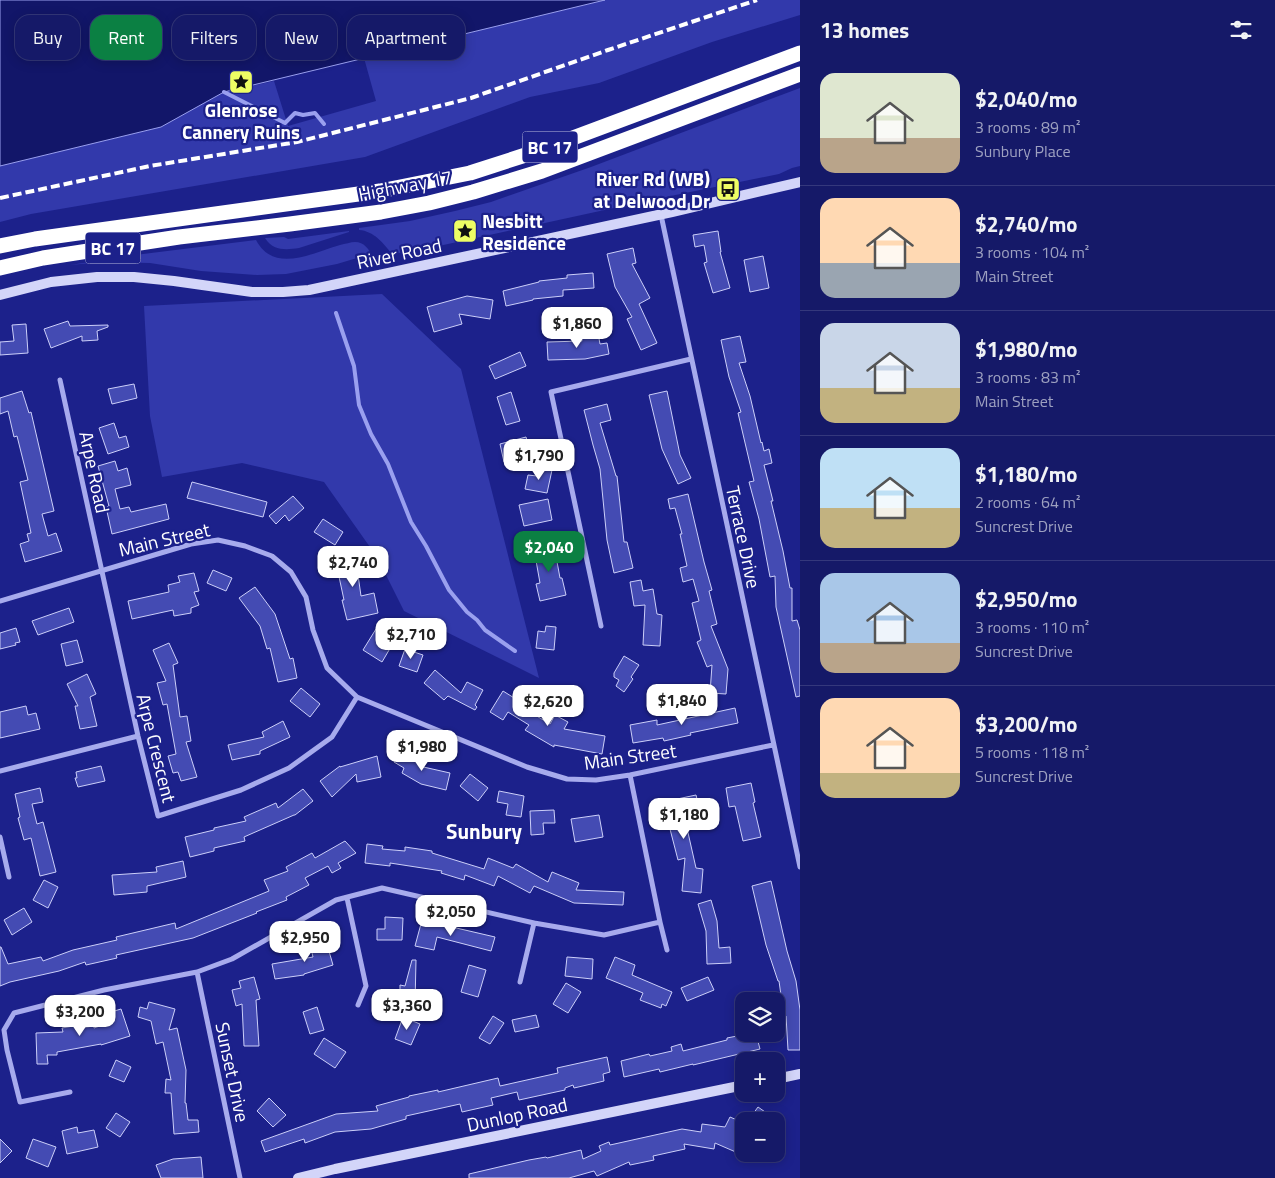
<!DOCTYPE html>
<meta charset="utf-8">
<style>
:root{--surface:#151968;--page:#222671;--text:#f1f3f6;--muted:#9da0c0;--line:#34387c;--accent:#0b8043}
body{margin:0;font-family:"Titillium Web",sans-serif;background:var(--page);color:var(--text);height:100vh;display:flex;flex-direction:column;font-size:19px;white-space:nowrap}
*{box-sizing:border-box;margin:0}
p{font-size:16px;color:var(--muted)}
.icon{flex:none;width:28px;height:28px;fill:none;stroke:currentColor;stroke-width:2;stroke-linecap:round;stroke-linejoin:round}
.map{position:relative;flex:1;overflow:hidden}
.panel{display:flex;flex-direction:column;background:var(--surface);width:475px}
.panel>*{flex:none}
.banner{position:absolute;left:15px;top:15px;width:475px;height:45px;display:flex;gap:10px}
.tools{position:absolute;left:735px;top:992px;display:grid;gap:10px}
.tools a{display:grid;place-items:center;width:50px;height:50px;border-radius:10px;background:var(--surface);box-shadow:0 2px 12px #0003,0 0 0 1px var(--line);font-size:25px}
.price{position:absolute;translate:-50% -42px;padding:0 11px;border-radius:10px;background:#fff;color:#222;font-size:16px;line-height:32px;filter:drop-shadow(0 1px 2px #0008)}
.price::after{content:'';position:absolute;left:50%;top:30px;width:15px;height:11px;margin-left:-8px;background:inherit;clip-path:polygon(0 0,100% 0,50% 100%)}
.price.active{background:var(--accent);color:#fff}
ul{padding:0;list-style:none}
li{display:flex;align-items:center;gap:15px;height:125px;padding:0 20px}
li+li{border-top:1px solid var(--line)}
li span{display:grid;place-items:center;flex:none;width:140px;height:100px;border-radius:15px;color:#555}
li>.icon{margin-inline-start:auto}
span .icon{width:60px;height:60px;fill:#fffc;stroke-width:1}
li b{font-size:21px}
h2{display:flex;justify-content:space-between;align-items:center;height:60px;padding:0 20px;font-size:21px}
.pill{padding:0 18px;border-radius:15px;background:var(--surface);box-shadow:0 2px 12px #0003,0 0 0 1px var(--line);font-size:18px;line-height:45px}
.pill.active{background:var(--accent);color:#fff}
main{display:flex;flex:1;min-height:0}
.map>svg:first-child{display:block}
.green{fill:#3239ab}
.water{fill:#121669;stroke:#9aa0ef}
.lines{fill:none;stroke-linecap:round;stroke-linejoin:round}
.stream{stroke:#9aa0ef;stroke-width:4}
.building{fill:#444bb3;stroke:#cccff9}
.street{stroke:#a7abed;stroke-width:5}
.secondary{stroke:#d3d5f9;stroke-width:10}
.highway{stroke:#fff;stroke-width:15}
.rail{stroke:#fff;stroke-width:4;stroke-dasharray:9 4;stroke-linecap:butt}
.labels{text-anchor:middle;dominant-baseline:central;stroke-width:4.5;stroke-linejoin:round;paint-order:stroke}
.shield{fill:#1c218b;stroke:#bbbcdc;stroke-width:1}
.shield-label{font-size:18px;font-weight:bold;fill:#fff}
.poi-label{font-size:19px;font-weight:bold;fill:#fff;stroke:#1c218b}
.street-label{font-size:19px;fill:#fff;stroke:#1c218b}
.quarter-label{font-size:21px;font-weight:bold;fill:#fff;stroke:#1c218b}
</style>
<main>
<div class="map">
<svg width="800" height="1178" viewBox="0 0 800 1178">
<rect width="100%" height="100%" fill="#1c218b"/>
<path class="green" d="M605 0H800V15L712 42 599 83 530 97 365 157 31 214 0 222V166L161 127 224 92 274 81 288 126 376 101 364 58Z
M800 88V166L792 168 779 174 646 201 425 249 392 254C383 243 374 231 359 230V228L410 221 455 211 491 202 591 167Z
M349 231V232L299 248C286 250 273 251 265 238L284 237 288 239Z
M256 240C274 274 312 253 340 245 345 244 351 242 355 242 364 242 369 249 372 256L371 258H357L337 264 286 274 257 275 201 271 150 263 102 262 70 265 143 254Z
M382 294 461 369 539 678 404 611 377 557 324 482 242 463 162 477 150 416 144 306Z"/>
<path class="water" d="M0 0H605L224 92 161 127 0 166Z"/>
<g class="lines">
<path class="stream" d="M224 92 285 123 295 113 303 115 315 113 324 124
M336 313 354 366 359 405 371 434 388 464 411 522 426 546 449 590 467 612 477 620 485 630 515 651"/>
</g>
<path class="building" d="M718 231 721 252H720L730 288 713 293 704 263 707 262 704 245 695 247 693 235Z
M633 248 636 263 632 264 650 298 639 304 657 343 641 350 627 319 632 317 615 287 607 254Z
M763 256 769 288 750 292 744 260Z
M593 273 594 288 563 290V296L533 299V300L506 306 503 291 539 282V281L567 278V275Z
M467 296 493 300 490 319 459 314 462 324 434 332 427 307Z
M68 321 70 326 108 325V327L97 331 98 340 82 341V336L51 348 44 329Z
M26 324 28 353 0 355V342L14 341 12 325Z
M598 333 600 344 607 343 609 354 585 359 548 360 547 342 582 341 581 336Z
M740 336 746 362 739 363 750 396 761 443 762 442 764 451 769 449 772 463 764 465 773 501H771L783 551 790 588H792V621L797 620 800 630V696L796 697 776 607 775 576 770 577 759 519 749 482 754 481 738 413 741 412 729 377 721 340Z
M520 352 526 366 495 379 489 366Z
M134 384 137 398 112 404 108 389Z
M22 391 29 413 31 412 54 511 42 514 48 536 56 533 62 551 25 562 20 544 29 541 27 534 31 533 20 482 28 480 17 436 14 437 8 411 0 414V398Z
M667 391 680 455 691 478 678 484 662 449 649 395Z
M511 392 520 421 506 425 497 397Z
M607 404 611 420 600 423 616 476H617L624 542H627L633 568 614 573 607 540 600 469 593 445 584 410Z
M114 423 119 438 126 436 129 447 108 454 99 428Z
M526 437 531 455 504 462 500 444Z
M115 461 118 471 127 468 131 485 115 489 120 509 129 507 131 512 166 504 169 519 112 534 106 507 109 506 98 466Z
M539 468 552 470 547 493 525 489 528 475 537 476Z
M192 482 267 502 263 517 187 498Z
M688 494 704 562 712 590 709 591 717 624 711 626 728 669 726 694 710 693 712 665 707 667 697 642 701 640 692 603 699 601 693 579 683 582 680 568 687 566 680 534H682L675 508 670 509 668 499Z
M293 496 304 508 289 521 285 515 276 524 269 516Z
M548 499 552 520 524 526 519 505Z
M323 519 343 532 335 545 314 532Z
M553 540 560 578H562L566 595 540 601 536 584 540 583 535 555H540L538 543Z
M344 550 356 561 361 596 374 593 378 613 347 620 342 600H344L338 572 329 559Z
M213 570 232 578 226 591 207 583Z
M194 573 199 591 194 592 199 605 191 608V613L174 616 173 610 132 619 128 601 169 592 168 585 180 582 178 576Z
M641 580 643 591 653 589 657 614 662 615 660 646 643 645 645 605 634 606 630 582Z
M255 587 275 614 290 659 293 658 297 678 278 682 270 648 267 649 260 626 239 598Z
M69 608 74 622 38 635 32 621Z
M546 626 556 627 554 650 536 648 538 631 545 632Z
M16 628 20 642 15 643 16 645 0 649V633Z
M376 629 395 640 382 662 363 650Z
M77 640 83 662 66 666 61 644Z
M169 643 178 663 173 665 180 717 187 716 191 741 186 742 197 777 181 781 178 772 173 773 168 756 176 754 167 704 163 705 157 683 166 681 153 650Z
M405 649 423 655 417 672 399 666Z
M624 656 639 665 631 677 633 679 624 692 616 686 619 680 614 677V673Z
M435 670 461 693 467 682 483 690 475 705 477 707 475 710 448 696 444 700 424 683Z
M87 674 96 694 90 697 97 726 80 729 75 706H78L67 684Z
M301 688 320 704 310 717 290 701Z
M503 691 527 706 525 709 550 724 555 715 568 722 564 729 605 736 602 754 554 745V747L525 730 529 725 508 712 503 720 490 712Z
M26 706 28 715 36 713 40 729 0 738V712Z
M735 708 738 723 690 733 691 735 664 741 663 738 633 743 630 725 657 720V725Z
M283 721 290 737 260 751V754L232 760 228 745 264 737 262 732Z
M401 750 421 762 419 766 450 773 446 790 421 784 402 773 404 768 394 762Z
M377 756 381 777 357 782 356 774 332 797 320 781 340 766V767Z
M101 766 105 781 78 787 75 778H77L76 772Z
M470 774 488 788 478 801 460 786Z
M751 783 755 802 753 803 761 837 743 841 735 806 729 807 726 788Z
M40 788 43 802 32 804 37 824 43 822 56 872 40 876 31 838 24 840 18 818 20 817 15 794Z
M303 789 313 801 295 815H294L244 837 245 841 214 848V851L190 857 185 837 214 830V828L246 821 244 817 276 803 278 808Z
M499 791 524 796 521 817 506 815 508 804 497 802Z
M696 795 700 811 684 815 696 868 703 869 701 893 682 891 685 858 678 860 663 802Z
M554 810 555 823H543L544 834 531 835 530 811Z
M599 815 603 837 575 842 571 819Z
M345 841 356 853 338 863 341 868 332 873 328 866 305 878 309 885 286 897 287 900 256 912 257 913 193 938 116 955 117 958 86 965 85 962 59 971 10 982 0 986V947H1L8 964 41 957 43 961 73 950 117 940 116 937 175 923 176 929 269 891 264 880 288 871 286 867 312 853 315 858Z
M367 844 383 846 382 849 405 851V847L432 851V853L484 869 488 858 513 868 516 864 548 882 552 872 579 883 576 890 624 892 623 905 574 903 534 886 530 893 498 876 494 886 465 875 464 880 441 873 442 871 390 863V866L365 863Z
M183 861 186 877 147 886V892L114 895 112 875 157 872 156 867Z
M44 880 58 887 48 908 33 900Z
M771 881 787 951 796 981 800 1010V1050H788L786 1016 784 1017 779 981H778L766 945 752 886Z
M711 900 717 921 719 948 730 947 731 963 707 964 706 931 698 904Z
M24 908 32 922 12 935 4 920Z
M385 917 403 918 402 940H377V929H385Z
M422 920 495 937 491 951 437 937 434 950 415 946Z
M326 941 333 965 304 974V975L275 979 272 964 313 957 310 945Z
M567 957 593 959 592 979 565 976Z
M615 957 635 965 632 975 672 992 666 1006 662 1004 661 1008 640 1000 643 993 606 978Z
M412 960H416L415 1004 400 1003V985L405 986Z
M469 965 486 970 478 997 461 992Z
M254 977 260 999 256 1000 259 1046H244L242 1004 236 1006 232 990 241 988 239 981Z
M708 977 714 990 687 1001 681 988Z
M566 983 581 992 568 1013 553 1004Z
M149 1002 175 1009 169 1030 177 1028 186 1070 185 1103H186L188 1120H198L199 1132 174 1134 171 1093H165L166 1079 171 1080 163 1042 156 1044 151 1021 138 1017 140 1007 147 1009Z
M317 1007 324 1030 310 1034 303 1012Z
M121 1009 130 1036 101 1045V1044L57 1052V1055H47L48 1064H37L36 1033 63 1032 62 1028 79 1025V1028L94 1026V1028L114 1021 111 1012Z
M536 1015 539 1027 515 1032 512 1020Z
M493 1016 504 1023 490 1044 479 1038Z
M403 1017 420 1024 411 1045 395 1039Z
M747 1034H756L760 1049 693 1065V1064L660 1072 659 1069 624 1077 621 1061 649 1054 650 1056 672 1051 671 1047 681 1044 683 1051 727 1040V1038Z
M324 1038 346 1052 335 1068 314 1054Z
M607 1057 610 1072 603 1074 604 1081 574 1088 573 1085 565 1088V1090L519 1100 517 1092 491 1098 493 1105 462 1112 460 1104 406 1116V1119L371 1129 335 1132 305 1143 304 1139 265 1152 261 1141 336 1114 378 1111 376 1106 409 1097V1096L438 1090V1092L498 1078 500 1086 558 1073 557 1068Z
M116 1060 131 1067 124 1082 109 1076Z
M269 1098 286 1115 273 1127 257 1111Z
M758 1107 778 1121H748Z
M116 1113 130 1122 120 1137 106 1128Z
M730 1117 744 1123V1140L738 1153 715 1143 714 1149 684 1144 685 1149 653 1156 654 1160 630 1165 629 1162 597 1176 594 1171 569 1178H469V1174L529 1160 546 1157 547 1158 581 1150 583 1159 601 1151 599 1146 609 1142 610 1145 682 1129 701 1132 702 1124 725 1127Z
M77 1127 78 1133 94 1130 98 1147 67 1154 62 1131Z
M0 1139 12 1151 0 1163Z
M33 1139 56 1147 48 1167 26 1158Z
M201 1157 203 1178H161L156 1165 173 1159Z"/>
<g class="lines">
<path class="street" d="M661 215 800 867
M60 380 138 736 158 816 241 790 289 768 332 737 357 697
M0 601 191 544 218 540 245 546 272 556 291 572 306 597 313 630 327 668 357 697 527 767 567 779 596 780 630 775 773 745
M601 626 551 392 691 359
M0 771 138 736
M0 837 9 877
M347 898 366 986 358 1005
M660 922 667 950
M197 972 240 1178
M520 982 534 923
M70 1092 20 1102 7 1050 4 1030 14 1013 104 990 197 972 232 959 336 900 382 888 534 923 604 935 660 922 630 775"/>
<path class="secondary" d="M0 295 51 282 97 277H134L174 281 252 292H283L309 290 672 212 800 182
M776 1079 800 1074
M298 1178 335 1169 744 1085"/>
<path class="highway" d="M0 246 35 239 380 191 470 173 538 151 800 53
M0 268 43 258 179 237 290 224 381 212 429 203 473 192 542 171 800 74"/>
<path class="rail" d="M0 198 150 166 297 142 471 98 608 50 757 0"/>
</g>
<defs>
<symbol id="sight-square" viewBox="-11 -11 22 22"><rect x="-9" y="-9" width="18" height="18" rx="4" fill="#eefd64" stroke="#1c218b"/><path d="M0-6L1.8-2.2L6-1.7L2.9 1.2L3.7 5.4L0 3.3L-3.7 5.4L-2.9 1.2L-6-1.7L-1.8-2.2Z" fill="#111"/></symbol>
<symbol id="bus-square" viewBox="-11 -11 22 22"><rect x="-9" y="-9" width="18" height="18" rx="4" fill="#eefd64" stroke="#1c218b"/><path d="M-5-6H5V4H4V6H2V4H-2V6H-4V4H-5ZM-3.5-4V0h7V-4ZM-3.5 1.2v1.5H-2V1.2ZM2 1.2v1.5H3.5V1.2Z" fill="#111"/></symbol>
</defs>
<g fill-rule="evenodd">
<use href="#sight-square" x="227" y="68" width="28" height="28"/>
<use href="#bus-square" x="714" y="175" width="28" height="28"/>
<use href="#sight-square" x="451" y="217" width="28" height="28"/>
</g>
<g class="labels">
<g class="shield">
<rect x="522.5" y="131.5" width="55" height="31" rx="4"/>
<rect x="85.5" y="232.5" width="55" height="31" rx="4"/>
</g>
<g class="shield-label">
<text x="550" y="147">BC 17</text>
<text x="113" y="248">BC 17</text>
</g>
<g class="poi-label">
<text x="241" y="109">Glenrose<tspan x="241" dy="22">Cannery Ruins</tspan></text>
<text x="710" y="178" text-anchor="end">River Rd (WB)<tspan x="710" dy="22">at Delwood Dr</tspan></text>
<text x="482" y="220" text-anchor="start">Nesbitt<tspan x="482" dy="22">Residence</tspan></text>
</g>
<g class="street-label">
<text transform="translate(405 185) rotate(-11)">Highway 17</text>
<text transform="translate(399 253) rotate(-12)">River Road</text>
<text transform="translate(95 472) rotate(78)">Arpe Road</text>
<text transform="translate(744 537) rotate(78)">Terrace Drive</text>
<text transform="translate(164 539) rotate(-13)">Main Street</text>
<text transform="translate(157 748) rotate(76)">Arpe Crescent</text>
<text transform="translate(630 756) rotate(-8)">Main Street</text>
<text transform="translate(233 1072) rotate(78)">Sunset Drive</text>
<text transform="translate(517 1114) rotate(-12)">Dunlop Road</text>
</g>
<g class="quarter-label">
<text x="484" y="831">Sunbury</text>
</g>
</g>
</svg>
<div class="tools">
<a><svg class="icon" aria-label="layers" viewBox="0 0 24 24"><path d="M12 4l9 5-9 5-9-5zM3 14l9 5 9-5"/></svg></a>
<a>+</a>
<a>−</a>
</div>
<b class="price" style="left:577px;top:349px">$1,860</b>
<b class="price" style="left:539px;top:481px">$1,790</b>
<b class="price active" style="left:549px;top:573px">$2,040</b>
<b class="price" style="left:353px;top:588px">$2,740</b>
<b class="price" style="left:411px;top:660px">$2,710</b>
<b class="price" style="left:682px;top:726px">$1,840</b>
<b class="price" style="left:548px;top:727px">$2,620</b>
<b class="price" style="left:422px;top:772px">$1,980</b>
<b class="price" style="left:684px;top:840px">$1,180</b>
<b class="price" style="left:451px;top:937px">$2,050</b>
<b class="price" style="left:305px;top:963px">$2,950</b>
<b class="price" style="left:407px;top:1031px">$3,360</b>
<b class="price" style="left:80px;top:1037px">$3,200</b>
<div class="banner">
<a class="pill">Buy</a>
<a class="pill active">Rent</a>
<a class="pill">Filters</a>
<a class="pill">New</a>
<a class="pill">Apartment</a>
</div>
</div>
<section class="panel">
<h2>13 homes<svg class="icon" aria-label="filters" viewBox="0 0 24 24"><path d="M4 7h16M4 17h16"/><circle cx="9" cy="7" r="2"/><circle cx="15" cy="17" r="2"/></svg></h2>
<ul>
<li><span style="background:linear-gradient(#dfe7d0 65%,#b9a48a 0)"><svg class="icon" aria-label="home" viewBox="0 0 24 24"><path d="M3 11l9-7 9 7M6 9v11h12V9"/></svg></span><div><b>$2,040/mo</b><p>3 rooms · 89 m²</p><p>Sunbury Place</p></div></li>
<li><span style="background:linear-gradient(#ffd9b3 65%,#9aa5b1 0)"><svg class="icon" aria-label="home" viewBox="0 0 24 24"><path d="M3 11l9-7 9 7M6 9v11h12V9"/></svg></span><div><b>$2,740/mo</b><p>3 rooms · 104 m²</p><p>Main Street</p></div></li>
<li><span style="background:linear-gradient(#c9d6e8 65%,#c2b280 0)"><svg class="icon" aria-label="home" viewBox="0 0 24 24"><path d="M3 11l9-7 9 7M6 9v11h12V9"/></svg></span><div><b>$1,980/mo</b><p>3 rooms · 83 m²</p><p>Main Street</p></div></li>
<li><span style="background:linear-gradient(#bfe0f5 60%,#c2b280 0)"><svg class="icon" aria-label="home" viewBox="0 0 24 24"><path d="M3 11l9-7 9 7M6 9v11h12V9"/></svg></span><div><b>$1,180/mo</b><p>2 rooms · 64 m²</p><p>Suncrest Drive</p></div></li>
<li><span style="background:linear-gradient(#a9c7e8 70%,#b9a48a 0)"><svg class="icon" aria-label="home" viewBox="0 0 24 24"><path d="M3 11l9-7 9 7M6 9v11h12V9"/></svg></span><div><b>$2,950/mo</b><p>3 rooms · 110 m²</p><p>Suncrest Drive</p></div></li>
<li><span style="background:linear-gradient(#ffd9b3 75%,#c2b280 0)"><svg class="icon" aria-label="home" viewBox="0 0 24 24"><path d="M3 11l9-7 9 7M6 9v11h12V9"/></svg></span><div><b>$3,200/mo</b><p>5 rooms · 118 m²</p><p>Suncrest Drive</p></div></li>
</ul>
</section>
</main>
